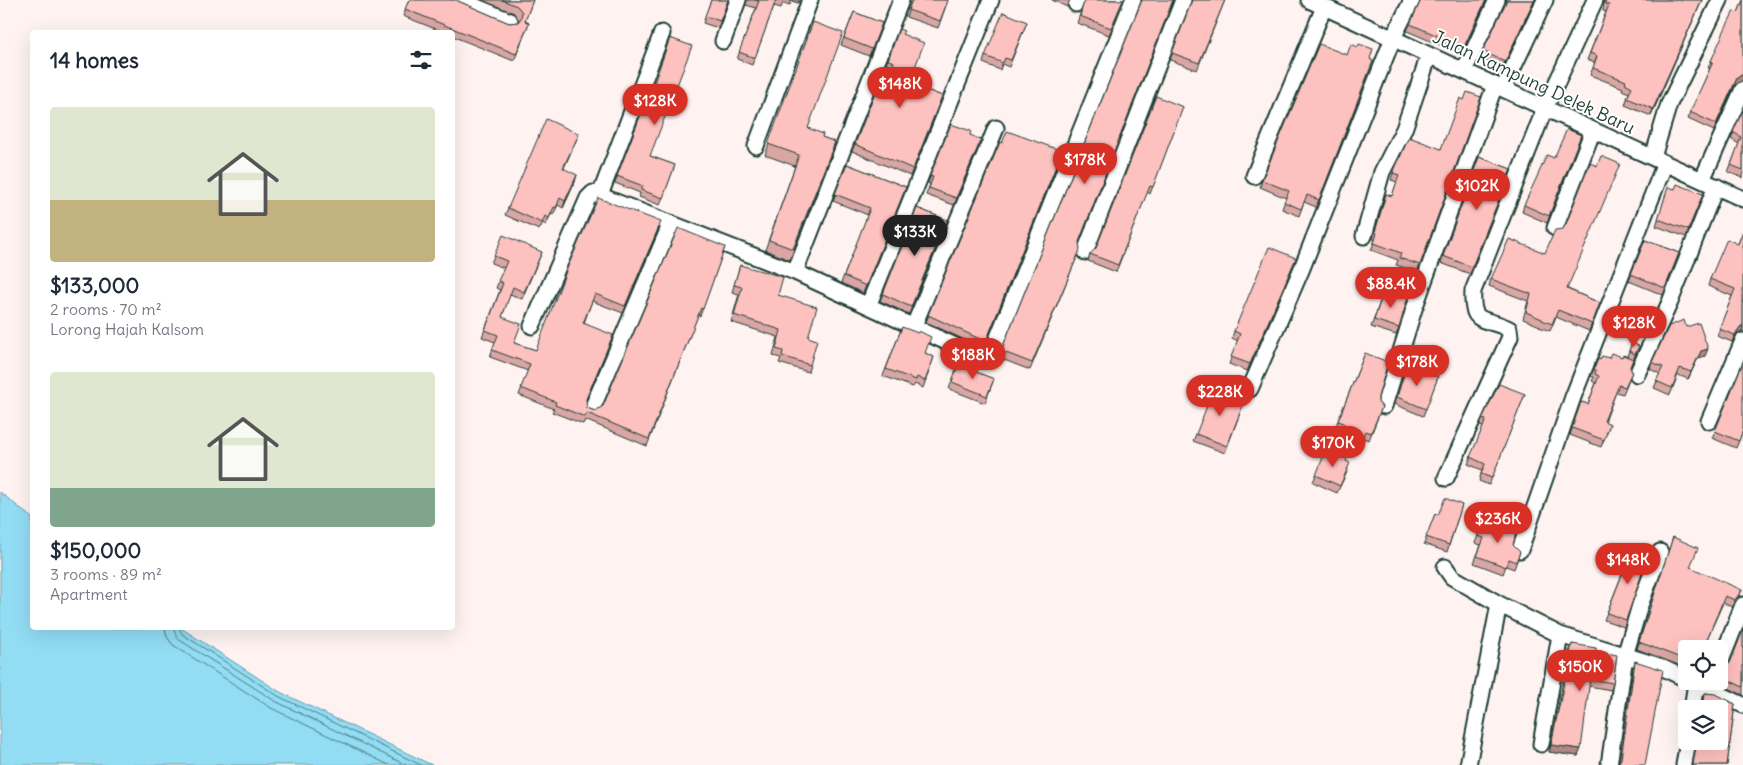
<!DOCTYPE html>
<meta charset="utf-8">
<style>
:root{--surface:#fff;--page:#f2f2f3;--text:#1f2937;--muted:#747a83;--accent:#d93025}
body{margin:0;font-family:Delius,sans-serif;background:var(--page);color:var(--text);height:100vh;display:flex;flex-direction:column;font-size:19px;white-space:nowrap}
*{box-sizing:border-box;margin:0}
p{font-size:16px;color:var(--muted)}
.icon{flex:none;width:28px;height:28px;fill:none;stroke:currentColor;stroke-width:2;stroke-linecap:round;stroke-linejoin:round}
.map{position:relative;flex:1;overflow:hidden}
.side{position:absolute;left:30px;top:30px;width:425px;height:600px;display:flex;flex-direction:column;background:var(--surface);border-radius:5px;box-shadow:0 5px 20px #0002}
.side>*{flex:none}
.fabs{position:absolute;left:1678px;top:640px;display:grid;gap:10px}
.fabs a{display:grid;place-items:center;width:50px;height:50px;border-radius:5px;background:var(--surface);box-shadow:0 5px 20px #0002;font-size:25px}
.price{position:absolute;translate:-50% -42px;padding:0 11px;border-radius:18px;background:var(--accent);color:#fff;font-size:16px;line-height:32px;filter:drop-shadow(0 1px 2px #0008)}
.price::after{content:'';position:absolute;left:50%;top:30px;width:15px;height:11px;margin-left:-8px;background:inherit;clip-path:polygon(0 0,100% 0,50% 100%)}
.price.selected{background:#222;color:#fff}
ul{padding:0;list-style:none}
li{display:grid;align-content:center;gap:10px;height:265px;padding:0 20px}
li span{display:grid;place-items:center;height:155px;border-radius:5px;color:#555}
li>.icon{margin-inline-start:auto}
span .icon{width:90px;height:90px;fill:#fffc;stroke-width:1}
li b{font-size:21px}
h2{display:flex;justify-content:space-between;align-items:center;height:60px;padding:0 20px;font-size:21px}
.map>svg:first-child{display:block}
.water{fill:#92dcf4;stroke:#649ca7}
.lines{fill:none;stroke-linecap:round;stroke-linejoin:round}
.shore{stroke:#4d7d81;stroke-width:1}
.minor-casing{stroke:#1f3d34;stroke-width:19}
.minor{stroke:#fff;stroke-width:15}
.wall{fill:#daa6a4;stroke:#1f3d34}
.shaded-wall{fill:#b18786;stroke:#1f3d34}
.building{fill:#fdc1bf;stroke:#1f3d34}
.labels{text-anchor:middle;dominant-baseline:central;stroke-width:4;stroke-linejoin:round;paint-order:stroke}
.street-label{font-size:18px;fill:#1f3d34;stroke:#fff}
</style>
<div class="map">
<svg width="1743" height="765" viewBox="0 0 1743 765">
<rect width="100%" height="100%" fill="#fff3f2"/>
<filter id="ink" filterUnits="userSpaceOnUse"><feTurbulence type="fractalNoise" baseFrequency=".02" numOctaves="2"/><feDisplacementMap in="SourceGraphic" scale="10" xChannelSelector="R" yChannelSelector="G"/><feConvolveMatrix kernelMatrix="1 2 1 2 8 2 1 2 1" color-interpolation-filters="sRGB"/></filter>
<g filter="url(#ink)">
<path class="water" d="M0 492 32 518V628H181L280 692 432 765H0Z"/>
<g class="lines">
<path class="shore" d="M165 628 167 637 173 645 271 708 389 765
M173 628 178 639 275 701 406 765
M179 628 182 634 278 696 421 765"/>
<defs>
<path id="minor" d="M460 0 510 21
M1309 0 1743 199
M1076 4 1078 0
M723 41 738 0
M1464 71 1497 0
M1503 89 1545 0
M756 146 810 0
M1653 157 1669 104 1720 0
M1254 176 1324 7
M1702 180 1743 89
M600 195 662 33
M1555 228 1593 130
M1364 236 1382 172 1404 129 1429 55
M1085 252 1183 0
M795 272 901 0
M869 304 991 0
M532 326 588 198 593 193 795 272 977 356 985 357 992 352 1133 0
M913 328 996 128
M1637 374 1670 302 1716 186
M1250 389 1302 268 1393 38 1412 0
M1384 406 1414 309 1495 85
M592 409 671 223
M1709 421 1743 341
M1446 478 1510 337 1509 329C1484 316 1471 327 1473 291L1545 108 1595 0
M1520 550 1573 397 1665 163
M1445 567 1452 577 1499 604 1560 635 1659 666 1686 679
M1719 666 1743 605
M1692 681 1743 705
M1692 709 1696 683
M1541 744 1560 635
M1468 765 1499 604
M1609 765 1625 656 1640 605 1660 552
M1684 765 1688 741"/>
</defs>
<use href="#minor" class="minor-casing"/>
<use href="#minor" class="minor"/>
</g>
<path class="wall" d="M409 0 458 1 509 23 518 22 519 20 514 13 482 0H533L525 21 529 23 514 61 452 36V32H443L403 16Z
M711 0H728L718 28 703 23Z
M747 0H799L798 3 791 1 790 5 783 3 781 8 774 6 752 65 737 59 756 8 746 5Z
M912 0H948L938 28 906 17Z
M1052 0H1070L1067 7Z
M1086 0H1124L1109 35 1077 23 1083 5Z
M1192 0H1225L1197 70 1170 60Z
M1487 0 1461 54 1407 31 1410 24Z
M1505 0H1535L1502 68 1480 58 1506 2Z
M1604 0H1702L1651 116 1625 105 1629 93 1622 90 1623 88 1590 75 1595 63 1587 60 1606 12 1603 11Z
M1743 0V80L1735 85 1714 131 1688 119 1710 68H1708L1711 61 1738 13Z
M854 12 882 23 869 56 841 45Z
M813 22 808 128 822 137 835 142 790 260 765 250 795 166 765 155Z
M1027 22 1009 67 1002 64 1000 70 983 63 985 56Z
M899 29 902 34 909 83 942 96 910 176 852 151 879 82 885 84 891 69 885 67Z
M1347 55 1370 59 1373 61 1316 207 1304 202 1299 216 1282 209 1286 198 1260 187 1262 180Z
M1481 97 1417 272 1396 265 1398 260 1371 250 1375 240 1373 239 1386 194 1392 196 1397 182 1391 180 1393 173 1441 149 1464 100Z
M1183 107 1150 194 1147 192 1116 272 1088 261 1090 254 1096 248Z
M1743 110V178L1728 172 1739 144 1731 139Z
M641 114 650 156 675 165 660 205 639 197 640 193 615 183Z
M951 124 970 135 981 140 954 205 926 195 930 184 928 183Z
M579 134 564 168 575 182 563 208 558 205 553 215 551 214 546 225 543 223 539 230 505 215 508 208Z
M1581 135 1547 223 1522 212 1524 205 1554 158Z
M1000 142 984 346 980 347 926 322Z
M1479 157 1511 169 1470 274 1441 263Z
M847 164 906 187 863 293 841 283 868 215 833 201Z
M1675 189 1703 194 1686 237 1656 226 1666 194Z
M917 208 947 220 909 314 880 301Z
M658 229 623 313 592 301 584 323 610 342 586 400 587 408 595 411 603 406 725 247 700 316 698 315 647 446 585 420 583 424 552 412 554 409 519 395 528 371 490 357 495 342 482 337 500 290 496 288 504 268 491 263 494 256 542 252 522 299 510 294 502 317 514 343 536 350Z
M1743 231V332L1737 334 1732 342 1717 336 1732 296 1708 286 1710 279 1738 244Z
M1645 240 1679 253 1663 295 1629 281Z
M1079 242 1077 257 1030 370 999 358 1001 351Z
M740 265 778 295 808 337 810 365 808 372 779 363 781 358 773 356 778 337 731 322 739 294 732 292Z
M1293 265 1247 371 1229 364 1238 341 1232 338 1234 331Z
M1491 279 1568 289 1600 303 1589 331 1556 317 1550 331 1539 327 1540 326 1523 319 1528 301 1489 286Z
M1384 290 1399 328 1396 335 1371 327Z
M902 327 925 353 934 357 923 388 915 384 913 387 883 376Z
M1686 327 1705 356 1698 358 1688 379 1678 375 1670 395 1654 388 1660 374 1650 369 1652 362Z
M1632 343 1636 353 1630 367 1632 372 1623 394 1616 392 1605 422 1610 424 1601 447 1570 435 1581 402 1588 404 1596 383 1592 381 1594 377 1591 376 1598 359 1600 360 1609 358 1627 356Z
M1365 353 1378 397V402L1382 407 1369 440 1362 438 1359 446 1339 438 1342 430 1335 428Z
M958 365 994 379 985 403 949 389Z
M1404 371 1438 377 1423 416 1394 404Z
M1525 394 1489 485 1479 481 1482 470 1468 464 1483 427 1480 426 1482 419Z
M1245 400 1225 453 1193 441 1196 434Z
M1715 431H1743L1736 448 1712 438Z
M1328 457 1346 461 1348 470 1337 493 1313 482 1316 475Z
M1462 505 1447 552 1424 544 1435 514 1438 515Z
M1484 520 1520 552 1514 569 1506 566 1503 574 1474 563 1481 545 1475 543Z
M1673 537 1690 567 1739 597 1732 607 1723 603 1707 639 1686 649V668L1637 649Z
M1632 549 1648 556 1624 627 1604 620Z
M1743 630V695L1720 684 1721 681 1719 680V667L1723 668 1730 663Z
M1572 644 1596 651 1613 683 1611 690 1589 686 1578 756 1549 752 1569 651Z
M1635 661 1645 765 1619 762 1633 668Z
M1705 693 1715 694 1735 704 1727 765H1692L1696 741H1719V709H1701L1703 700Z"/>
<path class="shaded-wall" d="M1486 0H1487L1461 54 1464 47Z
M1534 0H1535L1502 68 1505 62Z
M1702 0 1651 116 1653 109Z
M1743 74V80L1735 85 1714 131 1737 78Z
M1060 158 984 346 980 347 982 340Z
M577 175 575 182 563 208 565 201Z
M1743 325 1742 332 1737 334 1732 342 1735 335 1740 327Z
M1708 349 1705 356 1698 358 1688 379 1701 351Z
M1742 590 1739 597 1732 607 1735 600Z
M1551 745 1581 749 1578 756 1549 752Z"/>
<path class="building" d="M409 0H457L458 1 509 23 518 22 521 18 522 12 517 6 502 0H533L525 21 529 23 516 54 405 9Z
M711 0H728L720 21 705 16Z
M755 0H776L755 58 739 52 759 1Z
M912 0H948L940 21 908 10Z
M1086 0H1123L1111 28 1080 16 1083 5Z
M1142 0H1173L1079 242 1080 250 1032 363 1001 351Z
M1192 0H1225L1199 63 1172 53Z
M1421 0H1486L1464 47 1410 24Z
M1507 0H1534L1505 62 1483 51Z
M1606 0H1702L1653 109 1627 98 1632 87 1625 83 1626 81 1593 68 1597 56 1590 53 1609 5 1605 4Z
M1743 0V74L1737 78 1716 124 1690 112 1713 62 1711 61 1725 29 1734 11 1738 13Z
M854 12 882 23 872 49 844 38Z
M1003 12 1027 22 1011 60 1005 58 1003 63 985 56Z
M813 22 843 33 808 128 823 134 822 137 835 142 793 249 769 240 799 155 768 144Z
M899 29 904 31 902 34 924 43 909 83 942 96 913 169 855 144 879 82 885 84 894 62 888 60Z
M670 38 692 46 650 156 675 165 663 198 641 190 643 186 617 176 641 114H643Z
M1319 44 1347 55 1351 44 1358 47 1359 44 1373 49 1370 59 1373 61 1319 200 1307 195 1301 209 1284 202 1289 191 1262 180Z
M1467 92 1481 97 1420 265 1399 258 1401 253 1374 243 1377 233 1375 232 1386 194 1392 196 1399 175 1393 173 1409 137 1441 149 1460 98 1464 100Z
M1156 96 1183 107 1153 187 1150 186 1118 265 1090 254 1096 248Z
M1743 110V170L1731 165 1741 137 1733 132Z
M546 119 579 134 563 168 577 175 565 201 560 198 556 208 554 207 549 218 545 216 542 223 508 208Z
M951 124 971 131 970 135 981 140 956 198 929 188 933 177 930 176Z
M1567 129 1581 135 1549 216 1524 205 1547 155 1554 158Z
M1007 131 1062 151 987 339 982 340 928 315 1000 142 1002 143Z
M1601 156 1620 164 1567 289 1600 303 1592 324 1558 310 1552 324 1542 320V319L1526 312 1531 294 1491 279 1509 239 1545 253 1555 230 1563 229 1566 224 1590 163 1597 166Z
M1479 157 1511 169 1472 267 1443 256Z
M847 164 906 187 866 286 844 276 870 208 835 194Z
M1677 184 1703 194 1688 230 1658 219 1668 187 1675 189Z
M598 198 661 222 625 306 595 294 583 323 613 335 586 399 587 408 595 411 603 406 678 228 725 247 703 309 701 308 649 439 587 413 585 417 555 405 556 402 521 388 530 364 492 350 498 335 485 330 503 283 498 281 507 261 494 256 503 235 542 252 524 292 513 287 502 317 521 324 514 343 536 350 568 266Z
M917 208 947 220 911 307 883 294Z
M1743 231V325L1740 327 1735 335 1719 329 1735 289 1710 279 1727 239 1738 244Z
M1645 240 1679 253 1665 288 1631 274Z
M1269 247 1296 258 1250 364 1231 357 1240 334 1234 331Z
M740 265 783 277 778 295 817 307 808 337 817 340 810 365 782 356 783 351 776 349 781 330 734 315 742 287 734 285Z
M1384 290 1408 297 1399 328 1374 320Z
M1684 320 1686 327 1699 323 1708 349 1701 351 1691 372 1680 368 1672 388 1656 381 1663 367 1652 362 1669 326Z
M902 327 918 333 919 331 931 337 925 353 934 357 925 381 917 377 916 380 886 369Z
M1632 343 1639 346 1635 354 1629 351Z
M1365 353 1388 362 1378 397V402L1382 407 1371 433 1365 431 1362 439 1341 431 1344 423 1338 421Z
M1611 353 1622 357 1623 355 1633 359 1630 367 1632 372 1625 387 1619 385 1604 421 1610 424 1604 440 1572 428 1581 402 1588 404 1599 376 1595 374 1596 370 1594 369 1598 359 1600 360 1602 356 1609 358Z
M1743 362V430L1739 441 1715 431Z
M1407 364 1438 377 1426 409 1397 397Z
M958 365 994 379 987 396 952 382Z
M1499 384 1525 394 1492 478 1481 474 1485 464 1470 457 1486 420 1482 419Z
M1214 388 1245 400 1227 446 1196 434Z
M1330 450 1347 458 1346 461 1350 463 1340 486 1316 475 1324 455 1328 457Z
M1445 498 1462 505 1449 545 1426 537 1435 514 1438 515Z
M1484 520 1516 533 1513 545 1520 552 1516 562 1509 559 1506 567 1477 556 1484 538 1478 536Z
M1673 537 1698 548 1690 567 1742 590 1735 600 1725 596 1707 639 1718 643 1716 649H1686V660L1639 642Z
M1632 549 1648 556 1626 620 1607 613Z
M1743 630V687L1722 677 1723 674 1719 672V667L1723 668 1730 663Z
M1572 644 1596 648V651L1617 655 1613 683 1590 679 1581 749 1551 745Z
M1635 661 1663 670 1645 765H1617L1621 759Z
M1705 693 1715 694 1735 704 1727 765H1693L1697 741H1719V709H1703Z"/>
</g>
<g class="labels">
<g class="street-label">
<text transform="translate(1534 82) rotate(25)">Jalan Kampung Delek Baru</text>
</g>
</g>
</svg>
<div class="fabs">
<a><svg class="icon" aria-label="locate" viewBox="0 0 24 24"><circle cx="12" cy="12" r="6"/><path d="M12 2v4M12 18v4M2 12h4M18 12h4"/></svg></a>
<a><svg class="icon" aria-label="layers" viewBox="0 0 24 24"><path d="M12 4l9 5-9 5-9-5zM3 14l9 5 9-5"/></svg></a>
</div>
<b class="price" style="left:900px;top:109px">$148K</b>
<b class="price" style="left:655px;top:126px">$128K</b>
<b class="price" style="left:1085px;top:185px">$178K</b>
<b class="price" style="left:1477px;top:211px">$102K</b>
<b class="price selected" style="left:915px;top:257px">$133K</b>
<b class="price" style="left:1391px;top:309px">$88.4K</b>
<b class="price" style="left:1634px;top:348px">$128K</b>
<b class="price" style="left:973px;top:380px">$188K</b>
<b class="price" style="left:1417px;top:387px">$178K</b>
<b class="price" style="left:1220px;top:417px">$228K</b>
<b class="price" style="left:1333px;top:468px">$170K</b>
<b class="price" style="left:1498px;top:544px">$236K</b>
<b class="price" style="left:1628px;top:585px">$148K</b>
<b class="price" style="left:1580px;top:692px">$150K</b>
<section class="side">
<h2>14 homes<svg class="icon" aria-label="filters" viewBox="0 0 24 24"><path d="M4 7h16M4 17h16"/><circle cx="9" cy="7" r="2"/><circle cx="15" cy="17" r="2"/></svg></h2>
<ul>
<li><span style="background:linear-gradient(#dfe7d0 60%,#c2b280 0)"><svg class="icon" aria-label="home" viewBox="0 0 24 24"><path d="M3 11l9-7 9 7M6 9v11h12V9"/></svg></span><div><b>$133,000</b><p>2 rooms · 70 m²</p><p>Lorong Hajah Kalsom</p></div></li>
<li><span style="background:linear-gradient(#dfe7d0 75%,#7fa58c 0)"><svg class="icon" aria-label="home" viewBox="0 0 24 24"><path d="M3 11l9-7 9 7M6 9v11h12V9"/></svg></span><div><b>$150,000</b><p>3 rooms · 89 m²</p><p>Apartment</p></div></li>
</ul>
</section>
</div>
